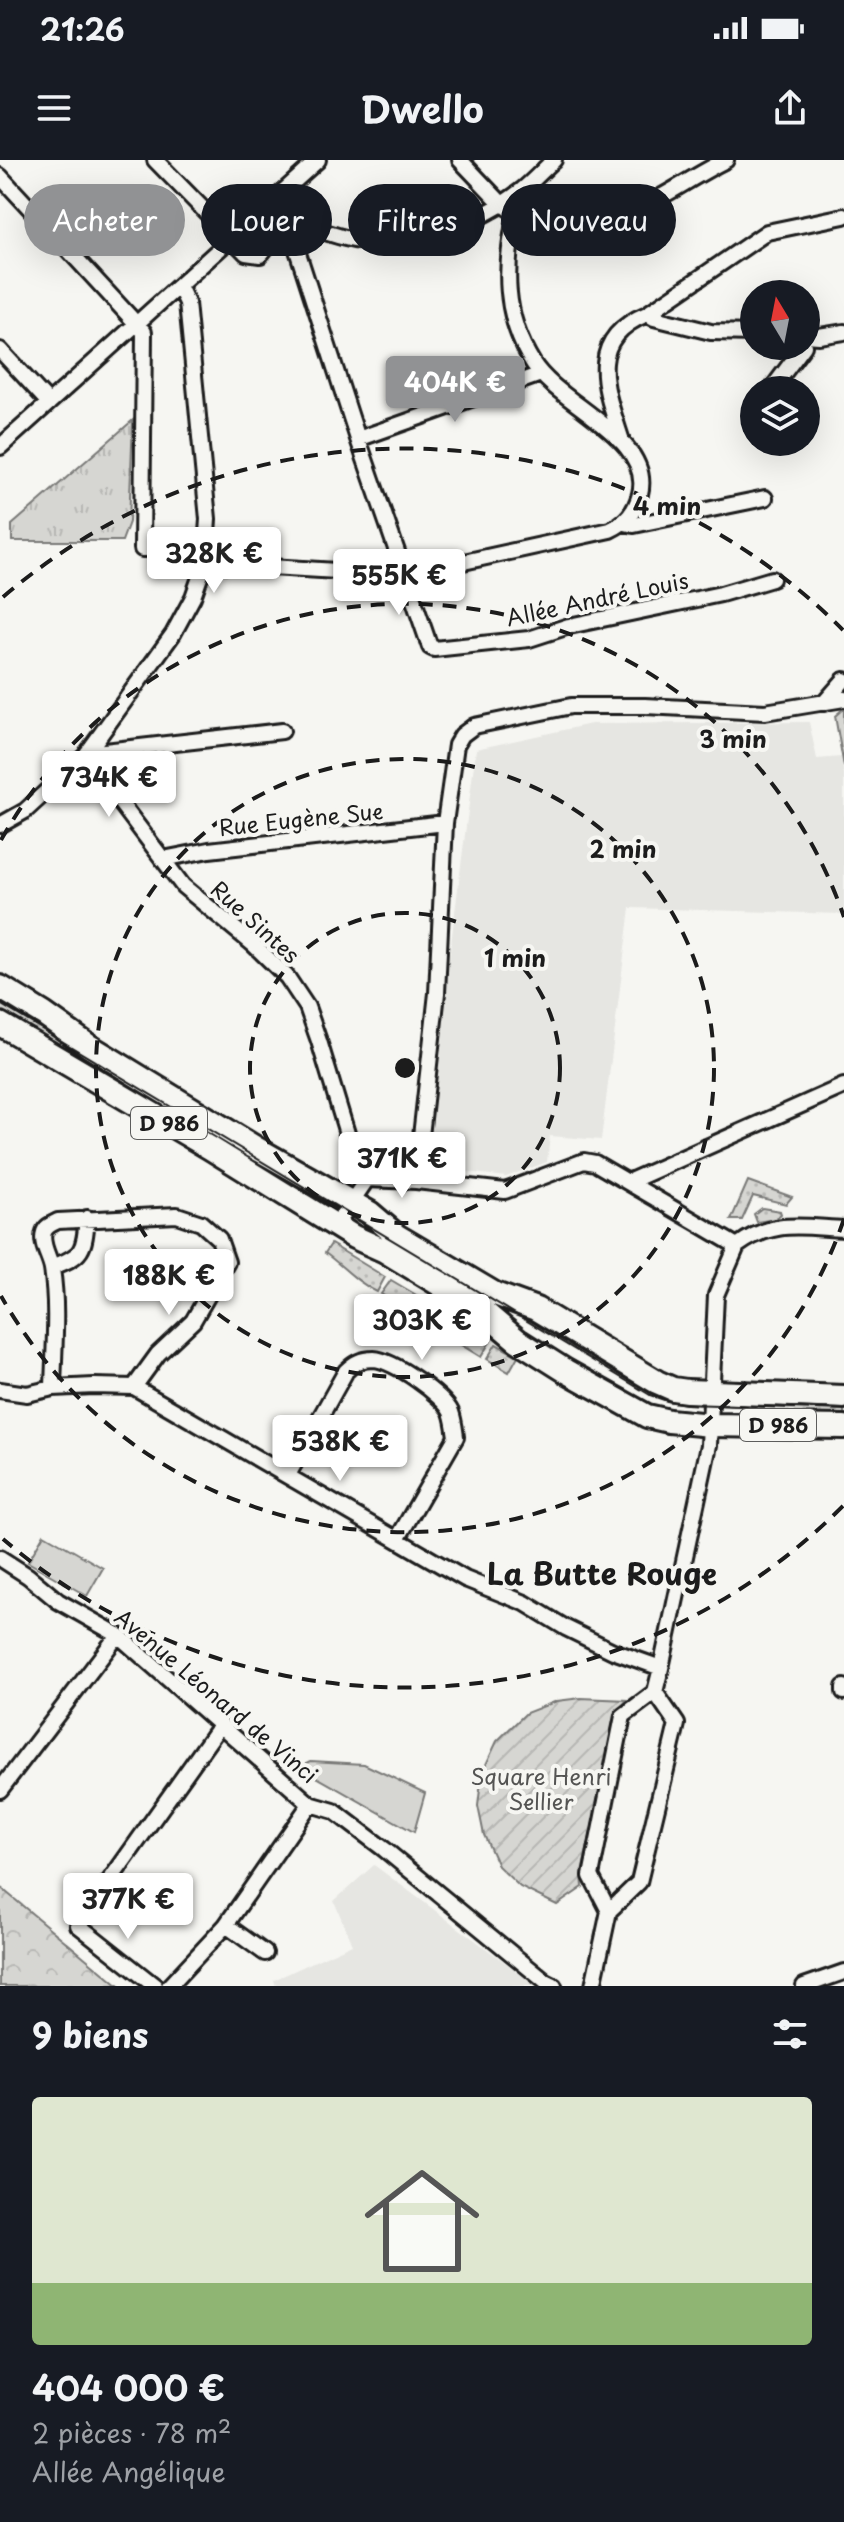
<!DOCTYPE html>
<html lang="fr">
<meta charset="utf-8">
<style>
:root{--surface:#171b24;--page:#242831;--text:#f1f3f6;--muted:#9ea1a6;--line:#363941;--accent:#919294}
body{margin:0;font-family:"Playpen Sans",sans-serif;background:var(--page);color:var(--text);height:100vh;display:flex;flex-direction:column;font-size:30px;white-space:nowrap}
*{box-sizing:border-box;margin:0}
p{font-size:26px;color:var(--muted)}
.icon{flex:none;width:44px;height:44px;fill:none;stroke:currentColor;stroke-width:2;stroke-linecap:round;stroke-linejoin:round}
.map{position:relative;height:1826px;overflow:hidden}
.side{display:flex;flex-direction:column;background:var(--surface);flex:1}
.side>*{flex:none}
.banner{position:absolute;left:24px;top:24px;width:796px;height:72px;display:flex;gap:16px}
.needle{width:52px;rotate:350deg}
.tools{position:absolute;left:740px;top:120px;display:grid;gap:16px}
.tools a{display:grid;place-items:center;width:80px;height:80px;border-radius:50%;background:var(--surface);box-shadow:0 8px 32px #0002;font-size:40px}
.price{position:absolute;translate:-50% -68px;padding:0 18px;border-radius:8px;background:#fff;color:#222;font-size:26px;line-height:52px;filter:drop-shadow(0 2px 4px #0008)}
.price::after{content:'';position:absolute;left:50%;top:48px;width:24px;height:18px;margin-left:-12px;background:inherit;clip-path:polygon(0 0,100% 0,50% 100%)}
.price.current{background:var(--accent);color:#fff}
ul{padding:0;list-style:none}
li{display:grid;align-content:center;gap:16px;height:424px;padding:0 32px}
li+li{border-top:2px solid var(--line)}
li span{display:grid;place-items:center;height:248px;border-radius:8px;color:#555}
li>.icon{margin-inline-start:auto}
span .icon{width:144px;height:144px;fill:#fffc;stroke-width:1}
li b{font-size:34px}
h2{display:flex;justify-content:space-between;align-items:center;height:96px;padding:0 32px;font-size:34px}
.pill{padding:0 28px;border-radius:36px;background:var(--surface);box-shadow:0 8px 32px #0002;font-size:28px;line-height:72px}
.pill.current{background:var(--accent);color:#fff}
.status{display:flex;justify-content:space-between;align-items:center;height:56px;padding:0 40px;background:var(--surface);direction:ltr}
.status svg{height:22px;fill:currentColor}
header{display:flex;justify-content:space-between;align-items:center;height:104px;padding:0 32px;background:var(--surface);font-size:36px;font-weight:700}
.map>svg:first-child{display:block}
.built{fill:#e6e6e2}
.grass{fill:url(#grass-dots);stroke:#797977;stroke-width:2}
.forest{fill:url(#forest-crowns);stroke:#797977;stroke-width:2}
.park{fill:url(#park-tufts);stroke:#797977;stroke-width:2}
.garden{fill:url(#garden-furrows);stroke:#797977;stroke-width:2}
.pitch{fill:#d6d6d2;stroke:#797977;stroke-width:2}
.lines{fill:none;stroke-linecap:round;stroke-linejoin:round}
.minor-casing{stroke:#1c1c1c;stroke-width:20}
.primary-casing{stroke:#1c1c1c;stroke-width:28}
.minor{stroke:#f6f6f2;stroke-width:14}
.primary{stroke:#f6f6f2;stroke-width:22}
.tram{stroke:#1c1c1c;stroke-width:2}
.ring{fill:none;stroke:#1c1c1c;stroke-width:4;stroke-dasharray:14 10}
.labels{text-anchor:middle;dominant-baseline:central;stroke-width:8;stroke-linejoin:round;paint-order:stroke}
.shield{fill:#f6f6f2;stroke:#5d5d5c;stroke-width:2}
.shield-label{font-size:20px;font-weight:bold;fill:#1c1c1c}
.street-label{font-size:22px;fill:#1c1c1c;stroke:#f6f6f2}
.park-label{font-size:22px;fill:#545453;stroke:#f6f6f2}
.district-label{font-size:30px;font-weight:bold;fill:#1c1c1c;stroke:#f6f6f2}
.centre{fill:#1c1c1c;stroke:#f6f6f2;stroke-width:4}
.ring-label{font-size:24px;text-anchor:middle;font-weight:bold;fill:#1c1c1c;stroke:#f6f6f2;stroke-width:8;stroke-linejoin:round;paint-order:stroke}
</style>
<div class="status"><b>21:26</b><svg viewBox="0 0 49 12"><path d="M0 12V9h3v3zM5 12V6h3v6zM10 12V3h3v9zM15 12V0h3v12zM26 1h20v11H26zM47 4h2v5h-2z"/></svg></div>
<header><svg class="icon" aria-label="menu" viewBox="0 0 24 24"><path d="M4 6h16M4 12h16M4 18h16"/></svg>Dwello<svg class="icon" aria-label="share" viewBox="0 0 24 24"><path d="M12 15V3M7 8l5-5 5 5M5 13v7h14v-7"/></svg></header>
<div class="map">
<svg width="844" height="1826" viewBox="0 0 844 1826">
<defs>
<pattern id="grass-dots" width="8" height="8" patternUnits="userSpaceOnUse" patternTransform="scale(2)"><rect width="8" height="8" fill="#d6d6d2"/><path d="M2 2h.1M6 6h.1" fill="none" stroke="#b7b7b4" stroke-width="1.8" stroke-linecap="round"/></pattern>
<pattern id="forest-crowns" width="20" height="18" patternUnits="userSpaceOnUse" patternTransform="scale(2)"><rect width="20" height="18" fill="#d6d6d2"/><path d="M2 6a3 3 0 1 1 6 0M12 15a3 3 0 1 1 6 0" fill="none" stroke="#b7b7b4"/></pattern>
<pattern id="park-tufts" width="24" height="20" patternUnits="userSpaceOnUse" patternTransform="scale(2)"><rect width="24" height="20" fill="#d6d6d2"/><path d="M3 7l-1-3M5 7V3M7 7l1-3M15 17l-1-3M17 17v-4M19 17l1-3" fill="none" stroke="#b7b7b4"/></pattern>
<pattern id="garden-furrows" width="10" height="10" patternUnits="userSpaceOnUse" patternTransform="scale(2)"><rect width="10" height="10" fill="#d6d6d2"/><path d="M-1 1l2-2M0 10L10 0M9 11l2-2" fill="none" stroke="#b7b7b4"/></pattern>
</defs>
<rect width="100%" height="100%" fill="#f6f6f2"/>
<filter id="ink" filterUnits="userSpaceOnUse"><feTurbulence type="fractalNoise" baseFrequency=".0125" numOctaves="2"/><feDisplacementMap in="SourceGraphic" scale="16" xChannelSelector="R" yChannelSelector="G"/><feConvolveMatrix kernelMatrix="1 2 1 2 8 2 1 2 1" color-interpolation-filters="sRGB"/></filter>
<g filter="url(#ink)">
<path class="built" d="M809 562 817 599 841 597 844 614V754L630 748 601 980 550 976 547 1002 506 1017 451 1010 424 993 476 589 591 564Z
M374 1705 511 1807 535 1826H276L274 1820 352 1784 334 1741Z"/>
<path class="grass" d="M0 837 325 1032 315 1049 0 858Z
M748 1021 792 1037 786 1044 753 1036 742 1060H731Z
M762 1048 780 1051 781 1054 775 1059 757 1062 754 1054Z
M331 1084 385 1117 377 1132C357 1123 343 1106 325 1093Z
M391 1120 418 1136 409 1151 381 1134Z
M424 1140 491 1180 481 1197 414 1156Z
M496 1184 518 1196 509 1212 487 1199Z
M742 1238 844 1241V1264L741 1260Z"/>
<path class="forest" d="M0 1727 119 1826H0Z"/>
<path class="park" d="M133 260 129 362 122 381H12V365Z
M844 548V607L835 556Z"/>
<path class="garden" d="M581 1538 627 1540 617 1552 582 1713 583 1727 557 1745 520 1727 498 1706 484 1675 478 1646 482 1613 497 1581 526 1553 557 1541Z"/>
<path class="pitch" d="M44 1374 103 1408 87 1436 28 1402Z
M311 1601 364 1604 425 1633 414 1672 299 1607Z"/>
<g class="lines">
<defs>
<path id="minor" d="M155 0 246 93 260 95C270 84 277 71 287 59L274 40
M0 16 144 172 142 389H153
M516 54C529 60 542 65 557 67 615 76 676 24 726 0
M287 59 358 279 430 487 434 489 529 479 569 466 721 434 772 419
M287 59C310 66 334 77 359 81 415 88 478 64 522 30 533 21 543 10 554 0
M647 154 654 158 711 172 754 173
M806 175 819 176 844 172
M0 190 49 243
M771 230 804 186
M754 254V267
M621 278C605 228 585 179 647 154L767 72 844 56
M358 279 541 214
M0 287 318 0
M625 363 634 365 765 338
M170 390H206
M205 403 404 415 610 370C627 362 635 352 640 334 654 278 559 245 533 203 503 155 504 107 516 54L501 43 460 0
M824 543 844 520
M87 593 282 571
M85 596 183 726 253 784 287 817 307 847 319 881 352 990 358 1008 367 1019
M0 665 25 651 85 596 173 474 193 437 205 403 208 359 187 143 179 126
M163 699 209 690 445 663
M367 1019 416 1021 505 1031 584 1001 595 1003 737 1086
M416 1021 437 833 445 663 456 585 462 575 474 566 571 546H645L765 552 844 539
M628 1022 844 926
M335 1066 367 1019
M737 1086C773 1059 802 1067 844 1069
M52 1107C83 1096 84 1091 87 1058
M53 1228C54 1189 58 1147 52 1109 50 1097 40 1084 44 1072 46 1066 52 1064 58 1061L177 1055 201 1063 219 1079 227 1102 193 1161 158 1194 134 1227
M0 1230 27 1234 53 1228 94 1226 134 1227 465 1419 525 1443 566 1468 613 1491 661 1508
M288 1315 346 1211C354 1203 361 1199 374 1199 393 1200 443 1235 451 1252 454 1260 455 1270 456 1277L398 1378
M0 1398 28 1416 58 1441 118 1475 310 1644 334 1651 384 1689 546 1822 554 1826
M844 1527V1532
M0 1630 118 1475
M609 1751 591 1716 623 1556 655 1532 661 1508 709 1285 716 1135 737 1086
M226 1765 265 1793
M155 1826 78 1765 221 1564
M169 1826 226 1765 310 1644
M593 1826 609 1751 639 1722 677 1564 655 1532
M804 1826 844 1812"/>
<path id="primary" d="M0 827 44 854 89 886 254 987 370 1053 397 1076 495 1134 536 1149 657 1222 673 1229 687 1231 844 1237
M0 864 210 988 354 1077 385 1091 483 1151 517 1180 566 1211 647 1256 669 1261 711 1265 844 1267"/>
</defs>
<use href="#minor" class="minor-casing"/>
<use href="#primary" class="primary-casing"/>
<use href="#minor" class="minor"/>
<use href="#primary" class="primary"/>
<path class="tram" d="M0 844 650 1235 667 1241 687 1244 844 1249"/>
</g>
</g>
<g class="ring">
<circle cx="405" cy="908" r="155"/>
<circle cx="405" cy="908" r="309"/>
<path d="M844 1059A464 464 0 0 1 1 1136M1 680A464 464 0 0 1 844 757"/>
<path d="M843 1346A619 619 0 0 1 3 1379M3 437A619 619 0 0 1 843 470"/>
</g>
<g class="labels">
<g class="shield">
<rect x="131" y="947" width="76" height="32" rx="6"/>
<rect x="740" y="1249" width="76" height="32" rx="6"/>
</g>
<g class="shield-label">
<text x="169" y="963">D 986</text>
<text x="778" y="1265">D 986</text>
</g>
<g class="street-label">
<text transform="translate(597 438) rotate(-12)">Allée André Louis</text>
<text transform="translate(301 658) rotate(-6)">Rue Eugène Sue</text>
<text transform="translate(256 761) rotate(42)">Rue Sintes</text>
<text transform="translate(217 1535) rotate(40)">Avenue Léonard de Vinci</text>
</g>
<g class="park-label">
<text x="541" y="1615">Square Henri<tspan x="541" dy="25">Sellier</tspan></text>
</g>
<g class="district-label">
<text x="602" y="1412">La Butte Rouge</text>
</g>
</g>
<circle cx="405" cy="908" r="12" class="centre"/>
<g class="ring-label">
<text x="667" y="355">4 min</text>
<text x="733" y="588">3 min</text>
<text x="623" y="698">2 min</text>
<text x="515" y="807">1 min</text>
</g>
</svg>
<div class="tools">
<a><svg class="needle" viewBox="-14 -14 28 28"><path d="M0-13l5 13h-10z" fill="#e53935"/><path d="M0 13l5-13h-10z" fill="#9ea1a6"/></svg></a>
<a><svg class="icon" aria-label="layers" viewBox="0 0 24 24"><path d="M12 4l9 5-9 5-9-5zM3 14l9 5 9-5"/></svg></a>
</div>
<b class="price current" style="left:455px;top:264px">404K €</b>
<b class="price" style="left:214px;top:435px">328K €</b>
<b class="price" style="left:399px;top:457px">555K €</b>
<b class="price" style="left:109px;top:659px">734K €</b>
<b class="price" style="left:402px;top:1040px">371K €</b>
<b class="price" style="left:169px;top:1157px">188K €</b>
<b class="price" style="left:422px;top:1202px">303K €</b>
<b class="price" style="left:340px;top:1323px">538K €</b>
<b class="price" style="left:128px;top:1781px">377K €</b>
<div class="banner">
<a class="pill current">Acheter</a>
<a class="pill">Louer</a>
<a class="pill">Filtres</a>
<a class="pill">Nouveau</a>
</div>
</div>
<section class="side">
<h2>9 biens<svg class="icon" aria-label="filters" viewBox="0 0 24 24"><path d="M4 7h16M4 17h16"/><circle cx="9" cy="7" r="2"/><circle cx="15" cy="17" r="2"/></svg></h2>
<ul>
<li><span style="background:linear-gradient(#dfe7d0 75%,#8fb573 0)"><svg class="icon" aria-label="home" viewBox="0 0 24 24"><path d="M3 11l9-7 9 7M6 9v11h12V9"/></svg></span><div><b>404 000 €</b><p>2 pièces · 78 m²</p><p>Allée Angélique</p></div></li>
</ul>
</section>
